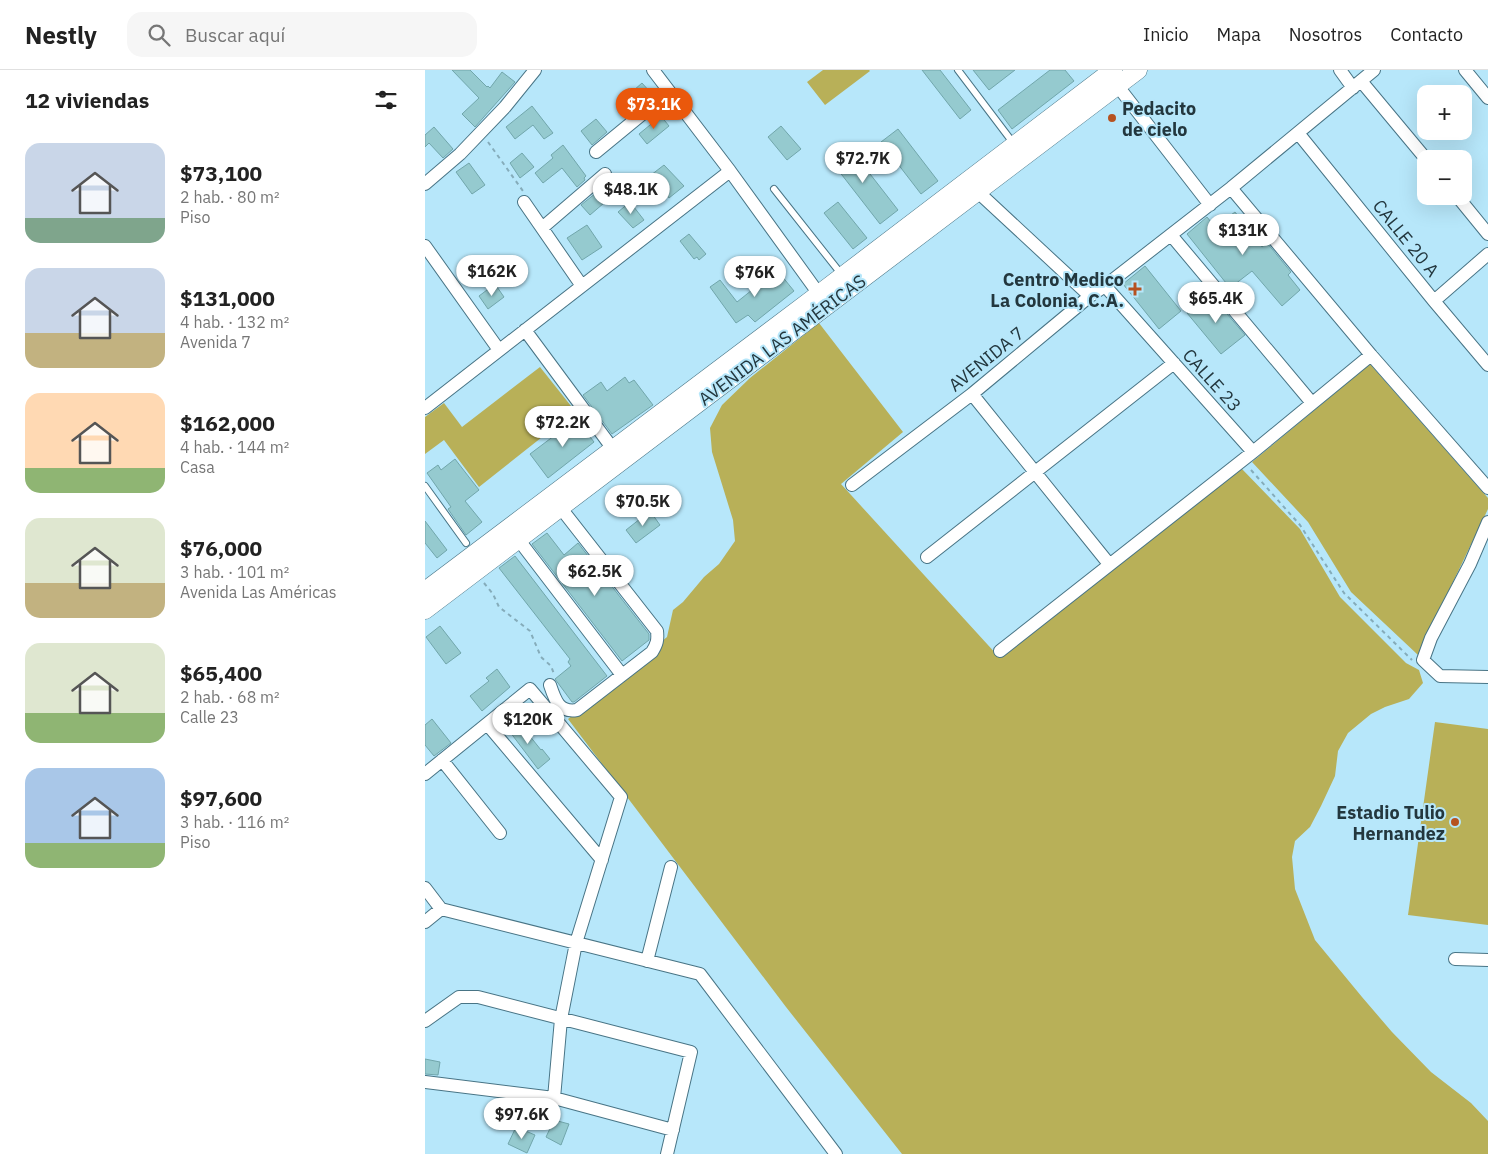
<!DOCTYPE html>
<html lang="es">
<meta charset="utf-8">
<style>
:root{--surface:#fff;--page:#f6f6f6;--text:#222;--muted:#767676;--line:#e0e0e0;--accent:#ea580c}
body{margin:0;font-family:"IBM Plex Sans",sans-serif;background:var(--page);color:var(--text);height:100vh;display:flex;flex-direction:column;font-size:19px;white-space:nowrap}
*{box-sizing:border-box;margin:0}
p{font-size:16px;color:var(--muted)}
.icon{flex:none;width:28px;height:28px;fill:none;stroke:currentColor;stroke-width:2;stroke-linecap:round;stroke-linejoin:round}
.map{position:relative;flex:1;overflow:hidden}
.details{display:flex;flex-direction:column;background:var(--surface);width:425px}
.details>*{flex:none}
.buttons{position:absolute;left:992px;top:15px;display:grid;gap:10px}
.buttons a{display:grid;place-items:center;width:55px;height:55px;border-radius:10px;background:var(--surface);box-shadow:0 5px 20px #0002;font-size:25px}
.price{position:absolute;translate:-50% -42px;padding:0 11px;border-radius:18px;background:#fff;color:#222;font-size:16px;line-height:32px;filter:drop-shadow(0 1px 2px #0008)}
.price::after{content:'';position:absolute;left:50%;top:30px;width:15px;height:11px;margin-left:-8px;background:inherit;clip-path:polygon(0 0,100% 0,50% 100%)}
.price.selected{background:var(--accent);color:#fff}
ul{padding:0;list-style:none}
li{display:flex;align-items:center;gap:15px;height:125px;padding:0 25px}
li span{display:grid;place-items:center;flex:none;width:140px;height:100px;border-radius:15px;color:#555}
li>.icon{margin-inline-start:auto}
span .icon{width:60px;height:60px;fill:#fffc;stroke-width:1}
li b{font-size:21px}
h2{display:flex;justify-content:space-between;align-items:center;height:60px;padding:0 25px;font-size:21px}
header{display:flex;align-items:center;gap:30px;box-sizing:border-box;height:70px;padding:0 25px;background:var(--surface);border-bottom:1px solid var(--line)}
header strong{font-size:24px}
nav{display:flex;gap:28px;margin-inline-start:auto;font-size:18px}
.search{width:350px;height:45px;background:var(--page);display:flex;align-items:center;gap:12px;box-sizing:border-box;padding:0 18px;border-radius:15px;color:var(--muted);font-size:19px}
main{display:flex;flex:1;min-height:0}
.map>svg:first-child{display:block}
.green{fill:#b8b058}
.building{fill:#95cacf;stroke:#71a6ab}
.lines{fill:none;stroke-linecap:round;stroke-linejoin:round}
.lane-casing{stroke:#487485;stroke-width:8}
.street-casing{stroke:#487485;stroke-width:14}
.secondary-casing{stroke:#487485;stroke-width:19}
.path{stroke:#85acba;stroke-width:2;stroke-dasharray:4 4;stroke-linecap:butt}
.lane{stroke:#fff;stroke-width:6}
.street{stroke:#fff;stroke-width:12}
.secondary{stroke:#fff;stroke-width:18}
.poi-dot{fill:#b65220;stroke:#b7e7fa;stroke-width:2}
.labels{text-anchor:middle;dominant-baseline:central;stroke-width:4;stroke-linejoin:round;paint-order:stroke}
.poi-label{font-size:18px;font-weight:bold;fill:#23373e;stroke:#b7e7fa;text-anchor:end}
.street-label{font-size:18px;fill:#23373e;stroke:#b7e7fa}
</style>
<header>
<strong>Nestly</strong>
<div class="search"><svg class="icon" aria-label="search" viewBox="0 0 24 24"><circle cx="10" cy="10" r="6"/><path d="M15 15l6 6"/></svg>Buscar aquí</div>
<nav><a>Inicio</a><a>Mapa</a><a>Nosotros</a><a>Contacto</a></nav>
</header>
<main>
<section class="details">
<h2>12 viviendas<svg class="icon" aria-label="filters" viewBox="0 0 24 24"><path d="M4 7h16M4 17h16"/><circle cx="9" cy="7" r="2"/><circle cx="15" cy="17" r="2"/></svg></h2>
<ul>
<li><span style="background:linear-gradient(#c9d6e8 75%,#7fa58c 0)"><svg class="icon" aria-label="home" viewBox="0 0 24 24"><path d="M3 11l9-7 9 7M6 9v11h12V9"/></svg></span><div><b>$73,100</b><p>2 hab. · 80 m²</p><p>Piso</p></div></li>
<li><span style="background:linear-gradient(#c9d6e8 65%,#c2b280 0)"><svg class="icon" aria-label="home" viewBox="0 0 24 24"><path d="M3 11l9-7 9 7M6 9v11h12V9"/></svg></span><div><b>$131,000</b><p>4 hab. · 132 m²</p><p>Avenida 7</p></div></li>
<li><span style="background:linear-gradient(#ffd9b3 75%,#8fb573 0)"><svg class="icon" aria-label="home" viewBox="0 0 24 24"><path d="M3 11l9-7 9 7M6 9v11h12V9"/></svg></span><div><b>$162,000</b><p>4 hab. · 144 m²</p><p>Casa</p></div></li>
<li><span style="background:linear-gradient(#dfe7d0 65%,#c2b280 0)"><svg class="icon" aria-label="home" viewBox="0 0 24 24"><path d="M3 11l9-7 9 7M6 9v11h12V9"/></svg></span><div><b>$76,000</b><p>3 hab. · 101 m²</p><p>Avenida Las Américas</p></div></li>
<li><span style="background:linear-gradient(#dfe7d0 70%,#8fb573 0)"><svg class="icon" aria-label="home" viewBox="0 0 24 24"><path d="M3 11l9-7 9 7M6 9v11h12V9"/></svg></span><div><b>$65,400</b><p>2 hab. · 68 m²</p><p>Calle 23</p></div></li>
<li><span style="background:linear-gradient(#a9c7e8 75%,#8fb573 0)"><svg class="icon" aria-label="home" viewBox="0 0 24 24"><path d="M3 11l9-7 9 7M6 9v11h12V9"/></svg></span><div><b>$97,600</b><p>3 hab. · 116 m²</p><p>Piso</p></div></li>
</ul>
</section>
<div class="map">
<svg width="1063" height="1084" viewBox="0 0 1063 1084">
<rect width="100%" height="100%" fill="#b7e7fa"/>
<path class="green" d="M398 0H444L445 1 400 35 382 12Z
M394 253 478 362 416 414 573 586 817 399 875 459 915 527 981 593 994 600 998 613 984 629 960 637 946 644 923 663 913 681 910 706 896 736 885 757 870 771 867 787 870 819 890 870 937 927 967 962 1006 1002 1046 1033 1063 1051V1084H477L361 937 143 649 242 567 248 540 258 532 279 507 294 494 310 471 308 450 287 382 285 358 297 335 325 308Z
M945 294 1063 428V439L993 585 926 522 883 452 827 392Z
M115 297 150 341 54 417 19 370 0 384V347L19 333 37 357Z
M1010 652 1063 659V855L983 845Z"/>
<path class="building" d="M27 0H45L62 17 63 16 65 18 77 2 90 12 50 57 37 44 54 28Z
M497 0H515L546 40 535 49Z
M548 0H590L564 20Z
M625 0H640L649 11 587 59 573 40Z
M217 13 226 23 201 45 192 35Z
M107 36 128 63 119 69 108 55 90 69 81 57Z
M236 46 244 56 222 74 214 64Z
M171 49 182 62 167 75 156 61Z
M356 56 376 79 362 90 343 67Z
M9 57 28 79 18 88 4 73 0 77V65Z
M473 59 513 111 496 124 456 72Z
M421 73 473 140 455 154 403 87Z
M138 75 161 106 159 108 160 110 152 117 137 98 118 113 110 103 128 88 126 85Z
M97 83 109 97 95 108 85 93Z
M44 93 60 115 47 124 31 102Z
M239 95 259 116 244 128 226 105Z
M171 123 179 133 165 145 156 135Z
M205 132 219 150 208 158 193 142Z
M413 132 442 168 428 179 399 143Z
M810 142 837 177 842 173 866 202 863 205 875 220 857 236 827 201 805 218 762 164 782 147 790 157Z
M162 155 177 177 157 190 142 168Z
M264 164 281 184 274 190 272 187 269 189 255 171Z
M720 196 756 241 734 259 698 214Z
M352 200 369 221 330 252 323 245 311 253 285 217 295 210 312 232Z
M70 214 79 227 63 239 54 226Z
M785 224 820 265 796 284 762 243Z
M200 307 204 313 209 310 228 335 187 364 158 325 176 312 182 321Z
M154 347 164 361 162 363 169 372 123 408 105 384Z
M30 389 54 420 40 431 57 452 41 465 23 439 26 437 2 403 13 395 16 400Z
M225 441 235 455 211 473 201 460Z
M0 451 22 480 12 488 0 473Z
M122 463 139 485 153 473 224 564V570L197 591 107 474Z
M90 486 182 606 149 632H147L130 609 146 596 143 592 145 589 74 498Z
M15 556 36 583 21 594 1 567Z
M72 599 85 617 57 641 45 626 64 611 61 608Z
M7 649 26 673 9 686 0 675V655Z
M92 650 116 680 117 679 125 689 113 699 82 658Z
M0 989 15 992 13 1005 0 1004Z
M129 1050 144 1054 136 1075 121 1067Z
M91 1057 110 1065 102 1083 83 1074Z"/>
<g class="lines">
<defs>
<path id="lane" d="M533 0 589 74
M349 119 417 205
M0 416 41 473"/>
<path id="street" d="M228 0 305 101 399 231
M915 0 928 18
M1040 0 1063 28
M688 10 785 135
M936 11 1001 89
M873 63 1009 231 1063 295
M171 82 244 22
M0 114 35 84 80 37 110 0
M806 118 946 285 1063 418
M553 122 665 226
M1032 126 1063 164
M99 132 157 216
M117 158 180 104
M746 165 887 333
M0 176 74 280
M680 216 828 382
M1009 231 1063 184
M100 260 188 379
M547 324 684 494
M0 338 305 101
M427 415 547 324 665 226 680 216 806 118 949 0
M1063 452 1045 494 1006 568 998 590 1015 606 1063 607
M93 469 197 605
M502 487 749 293
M575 581 828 382 946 285
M125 615C130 630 134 643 152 640L227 582C232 574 233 570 232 561L135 437
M62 654 177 790
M17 690 75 763
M0 704 105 619 196 727 151 873 136 949 129 1028
M0 818 16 839 275 904 411 1084
M0 852 16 839
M1030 889 1063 890
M222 891 246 797
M0 951 34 927H53L266 982 242 1084
M0 1012 129 1028 248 1060"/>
<path id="secondary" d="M0 521 394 224 688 0
M0 540 713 0"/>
</defs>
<use href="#lane" class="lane-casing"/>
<use href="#street" class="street-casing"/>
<use href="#secondary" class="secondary-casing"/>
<path class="path" d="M63 72 98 121
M826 400 875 455 919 523 987 590
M59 513 68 524 74 537 105 561 116 587 126 596 129 604"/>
<use href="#lane" class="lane"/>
<use href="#street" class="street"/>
<use href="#secondary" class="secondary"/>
</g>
<g class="poi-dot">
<circle cx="687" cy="48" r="5"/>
<path d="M707.5 211.5h5v5h5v5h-5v5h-5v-5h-5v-5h5z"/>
<circle cx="1030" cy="752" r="5"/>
</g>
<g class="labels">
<g class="poi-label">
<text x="697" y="38" text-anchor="start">Pedacito<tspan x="697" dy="21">de cielo</tspan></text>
<text x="699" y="209">Centro Medico<tspan x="699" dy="21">La Colonia, C.A.</tspan></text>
<text x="1020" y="742">Estadio Tulio<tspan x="1020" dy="21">Hernandez</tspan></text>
</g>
<g class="street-label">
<text transform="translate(981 168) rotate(51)">CALLE 20 A</text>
<text transform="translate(357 270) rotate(-37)">AVENIDA LAS AMÉRICAS</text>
<text transform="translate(561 289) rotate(-39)">AVENIDA 7</text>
<text transform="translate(787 310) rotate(48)">CALLE 23</text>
</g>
</g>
</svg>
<div class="buttons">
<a>+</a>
<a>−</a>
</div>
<b class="price selected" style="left:229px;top:60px">$73.1K</b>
<b class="price" style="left:438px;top:114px">$72.7K</b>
<b class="price" style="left:206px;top:145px">$48.1K</b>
<b class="price" style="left:818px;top:186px">$131K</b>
<b class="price" style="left:67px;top:227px">$162K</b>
<b class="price" style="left:330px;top:228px">$76K</b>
<b class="price" style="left:791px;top:254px">$65.4K</b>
<b class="price" style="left:138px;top:378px">$72.2K</b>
<b class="price" style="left:218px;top:457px">$70.5K</b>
<b class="price" style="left:170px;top:527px">$62.5K</b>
<b class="price" style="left:103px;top:675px">$120K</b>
<b class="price" style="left:97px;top:1070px">$97.6K</b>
</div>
</main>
